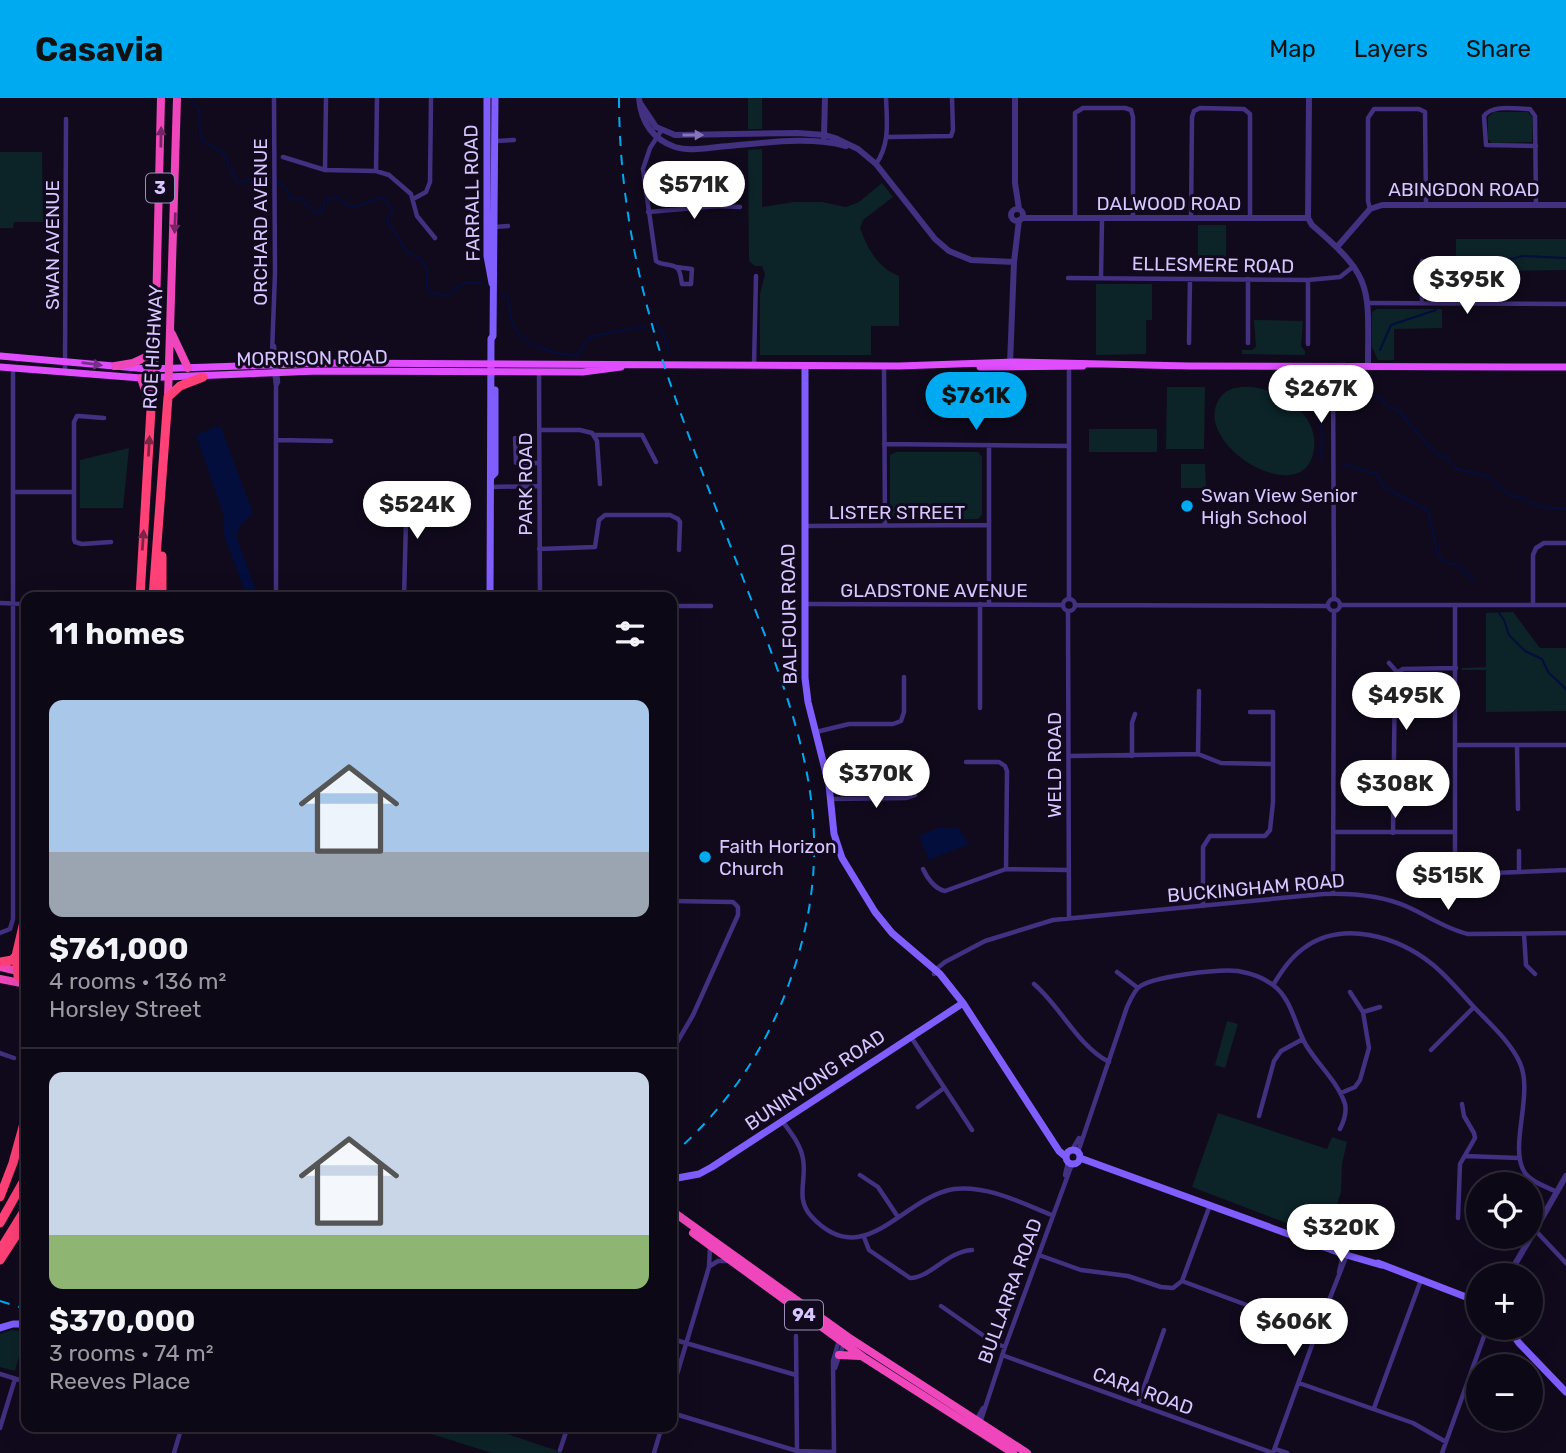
<!DOCTYPE html>
<meta charset="utf-8">
<style>
:root{--surface:#0d0816;--page:#1b1623;--text:#f1f3f6;--muted:#9a9aa1;--line:#2d2935;--accent:#00aaf1}
body{margin:0;font-family:Rubik,sans-serif;background:var(--page);color:var(--text);height:100vh;display:flex;flex-direction:column;font-size:26px;white-space:nowrap}
*{box-sizing:border-box;margin:0}
p{font-size:23px;color:var(--muted)}
.icon{flex:none;width:38px;height:38px;fill:none;stroke:currentColor;stroke-width:2;stroke-linecap:round;stroke-linejoin:round}
.map{position:relative;flex:1;overflow:hidden}
.sheet{position:absolute;left:21px;top:494px;width:656px;height:840px;display:flex;flex-direction:column;background:var(--surface);border-radius:14px;box-shadow:0 7px 28px #0002,0 0 0 2px var(--line)}
.sheet>*{flex:none}
.buttons{position:absolute;left:1466px;top:1074px;display:grid;gap:14px}
.buttons a{display:grid;place-items:center;width:77px;height:77px;border-radius:50%;background:var(--surface);box-shadow:0 7px 28px #0002,0 0 0 2px var(--line);font-size:35px}
.price{position:absolute;translate:-50% -60px;padding:0 16px;border-radius:24px;background:#fff;color:#222;font-size:23px;line-height:46px;filter:drop-shadow(0 2px 4px #0008)}
.price::after{content:'';position:absolute;left:50%;top:42px;width:21px;height:16px;margin-left:-10px;background:inherit;clip-path:polygon(0 0,100% 0,50% 100%)}
.price.selected{background:var(--accent);color:#111}
ul{padding:0;list-style:none}
li{display:grid;align-content:center;gap:14px;height:371px;padding:0 28px}
li+li{border-top:2px solid var(--line)}
li span{display:grid;place-items:center;height:217px;border-radius:14px;color:#555}
li>.icon{margin-inline-start:auto}
span .icon{width:126px;height:126px;fill:#fffc;stroke-width:1}
li b{font-size:30px}
h2{display:flex;justify-content:space-between;align-items:center;height:84px;padding:0 28px;font-size:30px}
header{display:flex;align-items:center;gap:42px;box-sizing:border-box;height:98px;padding:0 35px;background:var(--accent);color:#111}
header strong{font-size:33px}
nav{display:flex;gap:38px;margin-inline-start:auto;font-size:24px}
.map>svg:first-child{display:block}
.green{fill:#0c2328}
.water{fill:#040e3c}
.lines{fill:none;stroke-linecap:round;stroke-linejoin:round}
.stream{stroke:#040e3c;stroke-width:2}
.minor{stroke:#423081;stroke-width:4.5}
.tertiary{stroke:#423081;stroke-width:6}
.secondary{stroke:#805dff;stroke-width:7}
.primary{stroke:#df4dff;stroke-width:7}
.trunk{stroke:#ef47bb;stroke-width:8}
.motorway{stroke:#ff4177;stroke-width:9}
.rail{stroke:#00aaf1;stroke-width:2;stroke-dasharray:10 9;stroke-linecap:butt}
.oneway{fill:#8574ba}
.oneway2{fill:#752564}
.oneway3{fill:#782c8e}
.oneway4{fill:#7c2346}
.poi-dot{fill:#00aaf1;stroke:#110a1d;stroke-width:2.5}
.labels{text-anchor:middle;dominant-baseline:central;stroke-width:6;stroke-linejoin:round;paint-order:stroke}
.shield{fill:#110a1d;stroke:#9c8ebb;stroke-width:2}
.shield-label{font-size:18px;font-weight:bold;fill:#d7c6ff}
.street-label{font-size:19px;fill:#d7c6ff;stroke:#110a1d}
.poi-label{font-size:19px;fill:#d7c6ff;stroke:#110a1d;text-anchor:start}
</style>
<header>
<strong>Casavia</strong>
<nav><a>Map</a><a>Layers</a><a>Share</a></nav>
</header>
<div class="map">
<svg width="1566" height="1355" viewBox="0 0 1566 1355">
<rect width="100%" height="100%" fill="#110a1d"/>
<path class="green" d="M748 0H762V31H748Z
M1494 14H1528L1533 20 1532 44 1492 45 1488 41V19Z
M762 51V109L794 104H822L846 109 859 104 882 85 893 99 863 122 860 130C867 150 878 170 899 178V228H871V257H760V196L765 176 762 168H755L749 163 748 52Z
M0 54H42L43 124H14L13 130H0Z
M1198 127H1226V174H1198Z
M1456 141H1566V172L1497 173 1480 182V198L1456 199Z
M1096 186H1152V222H1146V256L1096 257Z
M1377 211H1442V230L1394 231V262H1378L1372 249V214Z
M1254 222 1303 223 1301 248 1305 253V257L1242 256V252H1252L1256 249Z
M1167 289H1205L1204 351H1166Z
M1253 289C1285 294 1322 319 1313 356 1300 410 1197 349 1217 305 1224 290 1237 288 1253 289Z
M1089 331H1157V354H1089Z
M129 350 123 410H80V362Z
M896 354H978L982 359V417L978 421 896 422 890 415V357Z
M1181 366H1205L1206 390H1181Z
M1513 514 1540 550H1566V613L1486 614V572H1462V570L1486 569V515Z
M1227 923 1238 926 1225 970 1215 967Z
M1218 1015 1327 1051 1332 1039 1347 1044 1342 1066 1341 1094 1326 1140 1192 1089Z
M12 1232 26 1233 15 1273 0 1269V1236Z
M406 1328H483L564 1355H492Z"/>
<path class="water" d="M220 327 253 415 240 428 236 437 258 499H247L223 434 224 418 196 337Z
M938 730H958L969 746 929 762 919 738Z"/>
<g class="lines">
<path class="stream" d="M191 3 199 11 200 34 203 44 222 54 238 85 263 77 272 79
M277 83 287 91 290 101C304 97 306 109 316 115L323 112 324 103 331 100 339 99 341 104 355 109 379 100 385 101 393 115 388 119 387 124C396 132 398 143 406 152 412 159 422 158 426 169 430 179 422 186 431 195L446 198 465 185H482
M503 194C512 204 508 212 512 224 521 249 554 255 577 258L589 239 646 228
M1462 195 1503 163 1523 158 1566 160
M656 225 663 236 669 254
M1380 252 1391 227 1436 212
M1285 275 1294 287C1307 280 1315 282 1328 286
M1294 287C1319 299 1320 314 1322 339 1322 348 1319 354 1322 362
M1339 289 1379 299 1389 309 1398 312 1434 354 1446 360 1457 371 1487 378 1510 397 1520 399 1531 405 1542 409 1566 411
M1342 366 1377 376 1384 389 1428 413 1437 454 1441 461 1446 465 1456 466 1474 482
M1499 515 1504 522 1509 537 1525 553 1542 561 1548 574 1566 591"/>
<path class="minor" d="M274 0 275 175 272 255 276 288
M661 33 650 50 643 71 656 163C662 168 672 165 677 170 681 173 681 182 682 186H691L692 171 676 169
M887 39 951 38 953 32 952 0
M495 43 514 42
M1536 48 1486 47 1484 18C1492 6 1517 11 1530 11L1535 18 1536 107
M283 59 325 72 376 73 389 77 411 96 417 118 435 140
M876 66C890 46 887 24 886 0
M325 72 326 0
M376 73 377 0
M413 101 426 94 430 84 431 0
M1370 111 1368 103V20L1374 11H1419L1425 14 1426 107
M648 114 718 108 740 109
M1075 120V15L1083 10H1125L1131 12 1133 19V120
M1191 120 1192 19 1194 13 1200 10 1244 11 1250 16V121
M494 129 508 128
M1068 180 1308 182 1340 179 1354 168
M1101 180 1102 121
M1368 205 1566 206
M1422 205V163
M1189 245 1190 181
M1248 245V181
M1308 246V182
M274 248 278 284 276 288V499
M754 267 756 178
M884 268 885 427
M1069 269V501
M1333 269 1334 501
M65 273 66 21
M539 274 540 499
M104 320 79 318H77L74 324V441L75 444 82 446 111 444
M539 332H580L592 335 597 343 600 386
M595 337H642L656 364
M515 340 516 365H539
M276 342 331 343
M884 346 1068 348
M491 389 539 388
M13 394H73
M805 428 989 427
M539 451 595 449 599 422 605 417H670L678 421 680 424 679 452
M404 499 407 385
M1328 507a6 6 0 1 1 12 0a6 6 0 1 1-12 0Z
M1063 507a6 6 0 1 1 12 0a6 6 0 1 1-12 0Z
M0 505 26 506
M805 506 1063 507
M980 506V610
M989 506V347
M1075 507 1327 508
M1340 507H1566
M1455 507V767L1468 776 1566 772
M1533 507V457L1536 450 1544 445H1566
M672 508H711
M1068 513 1069 820
M1389 565 1397 574
M816 634 849 626H893L901 623 904 614V579
M1456 647H1566
M1517 647 1518 711
M1198 656 1221 665 1273 666
M1069 658 1198 656 1199 593
M1132 658V625L1135 616
M966 664H999L1005 668 1007 673 1006 771
M831 701 906 700 915 697
M1334 734H1455
M1393 735 1395 576 1403 571 1456 570
M1519 753V772
M923 771C927 780 935 791 945 793L1006 771 1068 772
M1333 796 1334 514
M672 803 733 804 738 809V817L693 917 672 953
M1203 808V749L1210 738H1265L1270 732 1273 704V614H1250
M0 835 10 831 13 821V269
M1524 836 1526 867 1535 876
M1117 874 1138 890
M934 876 935 872 945 864 985 843 1053 822 1323 796C1352 795 1381 797 1408 809 1428 818 1446 831 1468 836L1566 835
M1034 886C1061 909 1077 947 1109 964
M1273 887C1282 873 1290 860 1304 850 1342 822 1397 838 1432 866 1447 878 1460 894 1473 908 1489 925 1510 943 1520 965 1534 997 1508 1050 1525 1075 1531 1084 1547 1089 1557 1094
M1363 914 1380 909
M911 939 972 1032
M1431 952 1474 909
M0 955 14 960
M1341 995 1355 989 1360 982 1369 950 1363 914 1350 894
M918 1009 944 990
M1259 1018 1274 963 1281 953 1303 941
M783 1024C791 1035 801 1047 803 1061 807 1082 795 1100 811 1118 864 1176 902 1099 954 1091 988 1087 1021 1105 1052 1117
M1072 1052 1079 1040
M1078 1054 1127 909C1130 903 1133 895 1138 890 1150 878 1220 871 1238 873 1249 875 1264 880 1273 887 1292 901 1295 928 1306 947 1318 967 1338 984 1345 1006 1347 1015 1344 1023 1340 1031
M1465 1058 1519 1060
M860 1077 878 1089 898 1119
M1065 1077 1068 1064
M1458 1120 1460 1066 1475 1040 1474 1035 1464 1018 1462 1006
M1535 1132 1566 1165
M864 1139 869 1152 910 1180C932 1179 946 1154 972 1152
M1039 1157 1081 1172 1128 1178 1161 1189 1173 1190 1182 1183
M710 1168 718 1163H728
M1339 1174 1344 1152
M1182 1183 1317 1233
M1182 1183 1210 1107
M941 1208 994 1245 1005 1249
M796 1238 797 1355
M672 1241 796 1277
M1002 1257 1273 1355 1317 1233 1348 1154
M835 1270 844 1245
M0 1276 26 1284
M1299 1285 1413 1325 1446 1344
M672 1293 709 1169 710 1149
M1138 1306 1164 1232
M1374 1310 1421 1182
M672 1315 797 1353 834 1354
M975 1324 983 1310
M980 1325 1005 1249 1072 1066
M0 1330 15 1281
M1275 1351 1287 1355
M560 1352 568 1328
M174 1355 182 1328
M654 1355 662 1328
M834 1355 833 1263 839 1242
M1442 1355 1487 1230"/>
<path class="tertiary" d="M639 0C641 23 652 41 675 49 691 54 711 49 728 48 765 45 809 38 846 48
M1015 0V85L1019 111
M1309 0 1308 120 1312 127C1375 181 1368 189 1368 269
M640 5 656 29 675 37 797 35 825 37 835 40 858 51 876 66 935 141 949 153 971 162 1014 164
M824 39 825 0
M1011 117a6 6 0 1 1 12 0a6 6 0 1 1-12 0Z
M1022 120H1308
M1337 149 1370 111 1382 107H1566
M1010 266 1014 164 1019 122
M1531 1139 1566 1078
M1508 1178 1531 1139"/>
<path class="secondary" d="M487 0V158L492 185
M805 268V580L808 604 829 687 834 736 842 760 875 814 892 835 940 876 963 905 1059 1053 1066 1059
M492 378 495 375V292
M490 499 491 241 493 238 495 0
M1066 1059a7 7 0 1 1 14 0a7 7 0 1 1-14 0Z
M1080 1060 1343 1156 1381 1167
M672 1081 699 1076 712 1069 963 905
M1378 1165 1479 1204
M0 1230 13 1226H26
M1508 1230 1519 1245 1566 1294"/>
<path class="primary" d="M0 258 148 271 331 265 899 268 1015 264 1189 268 1566 269
M0 269 141 280 319 273 583 274 621 269
M980 269 1083 268"/>
<path class="trunk" d="M172 236 188 270
M115 268 133 265 155 255
M141 280 150 308
M168 299 177 0
M151 311 155 255 161 0
M0 869 26 875
M0 881 26 886
M672 1113 848 1239 1027 1355
M693 1135 863 1259 1013 1355
M839 1257 860 1258"/>
<path class="motorway" d="M140 499 151 311
M153 499 168 299 180 288 203 279
M162 499V458
M26 815 16 858 18 878 26 883
M0 864 12 862 16 858
M0 1099 13 1065 26 1018
M0 1125 26 1079
M0 1152 26 1110
M0 1162 26 1122"/>
<path class="rail" d="M619 0C619 93 637 184 666 273 692 350 722 426 751 501 805 640 842 744 787 891 763 956 724 1012 672 1057
M0 1203 26 1211"/>
</g>
<defs><path id="oneway-solid" d="M-6-.8H1V-3.2L6.5 0L1 3.2V.8H-6Z" transform="scale(1.75)"/></defs>
<use class="oneway" href="#oneway-solid" transform="translate(693 37)"/>
<g class="oneway2">
<use href="#oneway-solid" transform="translate(161 39) rotate(-89)"/>
<use href="#oneway-solid" transform="translate(175 125) rotate(92)"/>
</g>
<use class="oneway3" href="#oneway-solid" transform="translate(92 266) rotate(7)"/>
<g class="oneway4">
<use href="#oneway-solid" transform="translate(149 348) rotate(-87)"/>
<use href="#oneway-solid" transform="translate(143 442) rotate(-86)"/>
</g>
<g class="poi-dot">
<circle cx="1187" cy="408" r="7"/>
<circle cx="705" cy="759" r="7"/>
</g>
<g class="labels">
<g class="shield">
<rect x="146" y="75.5" width="28" height="29" rx="5"/>
<rect x="785" y="1202.5" width="38" height="29" rx="5"/>
</g>
<g class="shield-label">
<text x="160" y="90">3</text>
<text x="804" y="1217">94</text>
</g>
<g class="street-label">
<text x="1464" y="91">ABINGDON ROAD</text>
<text transform="translate(472 95) rotate(-91)">FARRALL ROAD</text>
<text x="1169" y="105">DALWOOD ROAD</text>
<text transform="translate(260 124) rotate(-90)">ORCHARD AVENUE</text>
<text transform="translate(52 147) rotate(-90)">SWAN AVENUE</text>
<text transform="translate(1213 167) rotate(1)">ELLESMERE ROAD</text>
<text transform="translate(153 249) rotate(-87)">ROE HIGHWAY</text>
<text transform="translate(312 260) rotate(-1)">MORRISON ROAD</text>
<text transform="translate(525 386) rotate(-90)">PARK ROAD</text>
<text x="897" y="414">LISTER STREET</text>
<text x="934" y="492">GLADSTONE AVENUE</text>
<text transform="translate(789 516) rotate(-91)">BALFOUR ROAD</text>
<text transform="translate(1054 667) rotate(-90)">WELD ROAD</text>
<text transform="translate(1256 790) rotate(-5)">BUCKINGHAM ROAD</text>
<text transform="translate(815 982) rotate(-34)">BUNINYONG ROAD</text>
<text transform="translate(1010 1193) rotate(-70)">BULLARRA ROAD</text>
<text transform="translate(1143 1293) rotate(20)">CARA ROAD</text>
</g>
<g class="poi-label">
<text x="1201" y="397">Swan View Senior<tspan x="1201" dy="22">High School</tspan></text>
<text x="719" y="748">Faith Horizon<tspan x="719" dy="22">Church</tspan></text>
</g>
</g>
</svg>
<div class="buttons">
<a><svg class="icon" aria-label="locate" viewBox="0 0 24 24"><circle cx="12" cy="12" r="6"/><path d="M12 2v4M12 18v4M2 12h4M18 12h4"/></svg></a>
<a>+</a>
<a>−</a>
</div>
<b class="price" style="left:694px;top:123px">$571K</b>
<b class="price" style="left:1467px;top:218px">$395K</b>
<b class="price" style="left:1321px;top:327px">$267K</b>
<b class="price selected" style="left:976px;top:334px">$761K</b>
<b class="price" style="left:417px;top:443px">$524K</b>
<b class="price" style="left:1406px;top:634px">$495K</b>
<b class="price" style="left:876px;top:712px">$370K</b>
<b class="price" style="left:1395px;top:722px">$308K</b>
<b class="price" style="left:1448px;top:814px">$515K</b>
<b class="price" style="left:1341px;top:1166px">$320K</b>
<b class="price" style="left:1294px;top:1260px">$606K</b>
<section class="sheet">
<h2>11 homes<svg class="icon" aria-label="filters" viewBox="0 0 24 24"><path d="M4 7h16M4 17h16"/><circle cx="9" cy="7" r="2"/><circle cx="15" cy="17" r="2"/></svg></h2>
<ul>
<li><span style="background:linear-gradient(#a9c7e8 70%,#9aa5b1 0)"><svg class="icon" aria-label="home" viewBox="0 0 24 24"><path d="M3 11l9-7 9 7M6 9v11h12V9"/></svg></span><div><b>$761,000</b><p>4 rooms · 136 m²</p><p>Horsley Street</p></div></li>
<li><span style="background:linear-gradient(#c9d6e8 75%,#8fb573 0)"><svg class="icon" aria-label="home" viewBox="0 0 24 24"><path d="M3 11l9-7 9 7M6 9v11h12V9"/></svg></span><div><b>$370,000</b><p>3 rooms · 74 m²</p><p>Reeves Place</p></div></li>
</ul>
</section>
</div>
